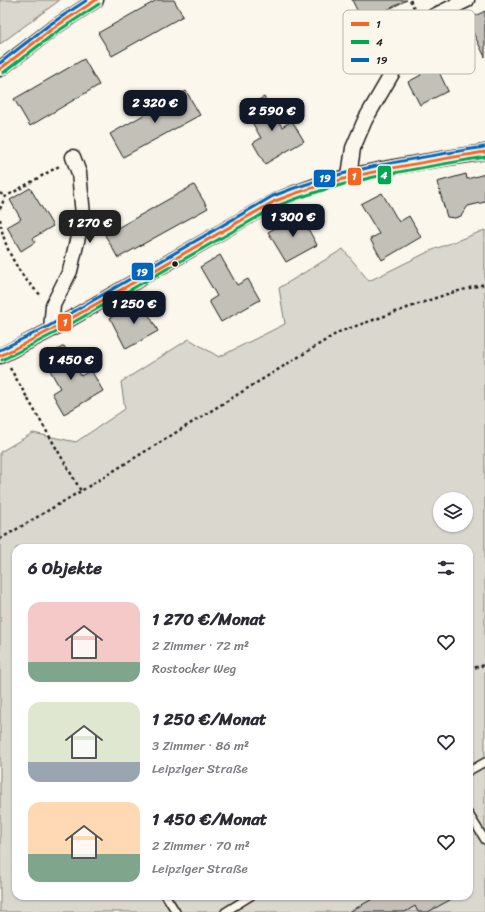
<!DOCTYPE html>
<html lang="de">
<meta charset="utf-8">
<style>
:root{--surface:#fff;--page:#f7f7f7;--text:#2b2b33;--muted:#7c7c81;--accent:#111827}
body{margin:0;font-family:Sriracha,sans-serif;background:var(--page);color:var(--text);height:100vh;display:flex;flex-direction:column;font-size:15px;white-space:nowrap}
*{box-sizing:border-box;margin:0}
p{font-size:13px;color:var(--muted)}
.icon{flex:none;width:22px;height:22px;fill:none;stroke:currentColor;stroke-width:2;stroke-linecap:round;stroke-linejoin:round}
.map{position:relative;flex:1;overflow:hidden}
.panel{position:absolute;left:12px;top:544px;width:461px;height:356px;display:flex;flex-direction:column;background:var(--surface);border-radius:12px;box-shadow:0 1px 3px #0004}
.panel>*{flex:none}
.controls{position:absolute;left:433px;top:492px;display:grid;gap:8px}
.controls a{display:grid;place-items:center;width:40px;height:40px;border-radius:50%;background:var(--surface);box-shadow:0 1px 3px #0004;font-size:20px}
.price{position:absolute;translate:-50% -34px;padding:0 9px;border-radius:8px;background:var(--accent);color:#fff;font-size:13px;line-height:26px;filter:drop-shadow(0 1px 2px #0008)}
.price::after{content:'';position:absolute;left:50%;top:24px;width:12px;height:9px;margin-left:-6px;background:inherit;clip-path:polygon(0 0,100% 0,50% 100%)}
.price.selected{background:#222;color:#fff}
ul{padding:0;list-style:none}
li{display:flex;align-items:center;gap:12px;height:100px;padding:0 16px}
li span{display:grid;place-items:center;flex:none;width:112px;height:80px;border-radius:12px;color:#555}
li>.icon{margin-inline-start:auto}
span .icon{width:48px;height:48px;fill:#fffc;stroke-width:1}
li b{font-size:17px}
h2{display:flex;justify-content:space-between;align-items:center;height:48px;padding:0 16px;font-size:17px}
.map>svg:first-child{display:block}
.green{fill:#dad7ce;stroke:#7b7a75;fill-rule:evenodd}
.building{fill:#c3c0b8;stroke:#1c1c1c}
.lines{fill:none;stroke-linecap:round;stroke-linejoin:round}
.service-casing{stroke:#1c1c1c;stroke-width:10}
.minor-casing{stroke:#1c1c1c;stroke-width:17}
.path{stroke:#1c1c1c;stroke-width:2.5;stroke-dasharray:3 3;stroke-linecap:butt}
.service{stroke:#fbf7ec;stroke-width:7}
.minor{stroke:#fbf7ec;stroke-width:14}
.bus-1-casing{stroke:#fbf7ec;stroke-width:6}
.bus-2-casing{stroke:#fbf7ec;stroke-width:6}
.bus-3-casing{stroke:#fbf7ec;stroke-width:6}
.bus-1{stroke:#f26522;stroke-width:3}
.bus-2{stroke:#00a651;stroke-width:3}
.bus-3{stroke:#0065bd;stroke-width:3}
.bus-dot{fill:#1c1c1c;stroke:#fbf7ec;stroke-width:1.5}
.key{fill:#fbf7ec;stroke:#b8b5ae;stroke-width:1}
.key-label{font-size:11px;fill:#1c1c1c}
.line-badge{stroke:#fbf7ec;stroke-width:1.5}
.badge-label{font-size:11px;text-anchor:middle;font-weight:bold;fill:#fff}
</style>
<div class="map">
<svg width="485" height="912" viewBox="0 0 485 912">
<rect width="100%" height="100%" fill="#fbf7ec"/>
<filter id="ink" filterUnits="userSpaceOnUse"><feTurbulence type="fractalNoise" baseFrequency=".025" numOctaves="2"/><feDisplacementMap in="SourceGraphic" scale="8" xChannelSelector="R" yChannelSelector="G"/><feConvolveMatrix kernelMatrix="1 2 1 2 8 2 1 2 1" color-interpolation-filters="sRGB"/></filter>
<g filter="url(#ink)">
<path class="green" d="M0 0H60L0 44Z
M485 230V912H0V452L33 433 76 442 125 409 121 382 189 339 219 357 285 324 279 288 343 249 369 281 430 251ZM440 499H466V525H440ZM16 548H469V896H16Z"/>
<path class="building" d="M157 0H174L183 16 112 56 98 33Z
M352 0H407L363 22Z
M485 11V57L467 20Z
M431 55 448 91 420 105 408 82 421 75 415 63Z
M84 59 99 85 30 126 14 99Z
M186 91 200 115 123 157 110 134Z
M264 97 282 127 292 121 304 141 265 164 253 143 261 138 244 108Z
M466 174 467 179 485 174V202L468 206 461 216 455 218 447 217 437 182Z
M194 185 208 208 118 258 105 235Z
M30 188 53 226 33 238 35 242 21 251 7 227 21 219 10 200Z
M382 193 399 222 409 216 421 237 382 260 370 239 379 234 361 204Z
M300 214 317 245 286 262 268 232Z
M220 255 237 285 248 279 260 300 221 322 209 301 217 296 200 267Z
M141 301 158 331 126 349 110 318Z
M64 346 81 376 91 370 103 391 64 414 52 393 60 388 43 358Z
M378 896H457L428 912H418L415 906 405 912H349Z"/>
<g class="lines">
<defs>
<path id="service" d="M469 771 485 762
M469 814 485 840
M166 896 176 912
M225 912 251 896"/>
<path id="minor" d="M0 69 52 29 96 0
M349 176 353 148 365 120 412 39 434 16 467 0
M51 330 53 305 70 271 83 215 79 173 73 157
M0 356 51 330 275 201C341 172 414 164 485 152"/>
</defs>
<use href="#service" class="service-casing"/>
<use href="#minor" class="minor-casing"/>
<path class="path" d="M410 0 417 14
M0 193 5 197
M0 209 5 197 61 165
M0 219C3 247 20 278 42 296
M10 368 81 491
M0 539 81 491 339 332 447 294 485 284
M469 669 485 665"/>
<use href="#service" class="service"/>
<use href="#minor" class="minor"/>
<defs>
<path id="bus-1" d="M0 69 52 29 96 0
M0 356 51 330 275 201C343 174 413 164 485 152"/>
<path id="bus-2" d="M3 73 55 33 99 4
M2 360 53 334 277 206C344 179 414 169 485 157"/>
<path id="bus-3" d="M0 63 49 25 87 0
M0 350 49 326 273 196C341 169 412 159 484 147"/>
</defs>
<use href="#bus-1" class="bus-1-casing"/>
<use href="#bus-2" class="bus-2-casing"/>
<use href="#bus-3" class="bus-3-casing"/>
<use href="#bus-1" class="bus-1"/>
<use href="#bus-2" class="bus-2"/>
<use href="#bus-3" class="bus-3"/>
</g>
</g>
<circle class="bus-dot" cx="175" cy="264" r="3.5"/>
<rect x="343" y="10" width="132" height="64" rx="6" class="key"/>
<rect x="351" y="22" width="18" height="4" fill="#f26522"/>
<rect x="351" y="40" width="18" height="4" fill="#00a651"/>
<rect x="351" y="58" width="18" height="4" fill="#0065bd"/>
<g class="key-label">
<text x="376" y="28">1</text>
<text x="376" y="46">4</text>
<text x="376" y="64">19</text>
</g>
<g class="line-badge">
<rect x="377" y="165" width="15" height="20" rx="4" fill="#00a651"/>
<rect x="347" y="167" width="15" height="19" rx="4" fill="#f26522"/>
<rect x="313" y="169" width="23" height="19" rx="4" fill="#0065bd"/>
<rect x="131" y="262" width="23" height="19" rx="4" fill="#0065bd"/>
<rect x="57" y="313" width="15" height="19" rx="4" fill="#f26522"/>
</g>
<g class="badge-label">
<text x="384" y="179">4</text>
<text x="354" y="180">1</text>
<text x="325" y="182">19</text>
<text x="142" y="276">19</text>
<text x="65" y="326">1</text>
</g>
</svg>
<div class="controls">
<a><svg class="icon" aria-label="layers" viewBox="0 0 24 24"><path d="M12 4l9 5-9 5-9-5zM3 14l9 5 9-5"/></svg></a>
</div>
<b class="price" style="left:155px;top:124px">2 320 €</b>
<b class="price" style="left:272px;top:132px">2 590 €</b>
<b class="price" style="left:293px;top:238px">1 300 €</b>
<b class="price selected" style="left:90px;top:244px">1 270 €</b>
<b class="price" style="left:134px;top:325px">1 250 €</b>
<b class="price" style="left:71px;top:381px">1 450 €</b>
<section class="panel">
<h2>6 Objekte<svg class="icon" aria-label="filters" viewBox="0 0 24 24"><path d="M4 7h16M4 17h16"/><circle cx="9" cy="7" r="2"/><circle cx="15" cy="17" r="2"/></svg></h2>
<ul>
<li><span style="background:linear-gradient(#f6c9c9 75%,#7fa58c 0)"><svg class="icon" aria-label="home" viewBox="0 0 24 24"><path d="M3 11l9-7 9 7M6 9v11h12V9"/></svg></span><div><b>1 270 €/Monat</b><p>2 Zimmer · 72 m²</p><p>Rostocker Weg</p></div><svg class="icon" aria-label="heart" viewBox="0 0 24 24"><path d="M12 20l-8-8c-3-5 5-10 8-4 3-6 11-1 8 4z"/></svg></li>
<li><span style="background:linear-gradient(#dfe7d0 75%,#9aa5b1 0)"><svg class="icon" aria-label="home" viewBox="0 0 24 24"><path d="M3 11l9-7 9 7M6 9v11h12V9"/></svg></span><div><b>1 250 €/Monat</b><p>3 Zimmer · 86 m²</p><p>Leipziger Straße</p></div><svg class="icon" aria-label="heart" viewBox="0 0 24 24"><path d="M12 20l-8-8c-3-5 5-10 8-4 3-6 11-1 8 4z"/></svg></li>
<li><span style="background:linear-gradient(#ffd9b3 65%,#7fa58c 0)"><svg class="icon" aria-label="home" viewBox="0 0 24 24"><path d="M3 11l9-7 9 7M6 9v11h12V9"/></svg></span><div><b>1 450 €/Monat</b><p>2 Zimmer · 70 m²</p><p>Leipziger Straße</p></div><svg class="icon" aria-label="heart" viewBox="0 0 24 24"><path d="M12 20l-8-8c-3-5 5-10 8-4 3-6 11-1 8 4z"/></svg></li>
</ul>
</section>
</div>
